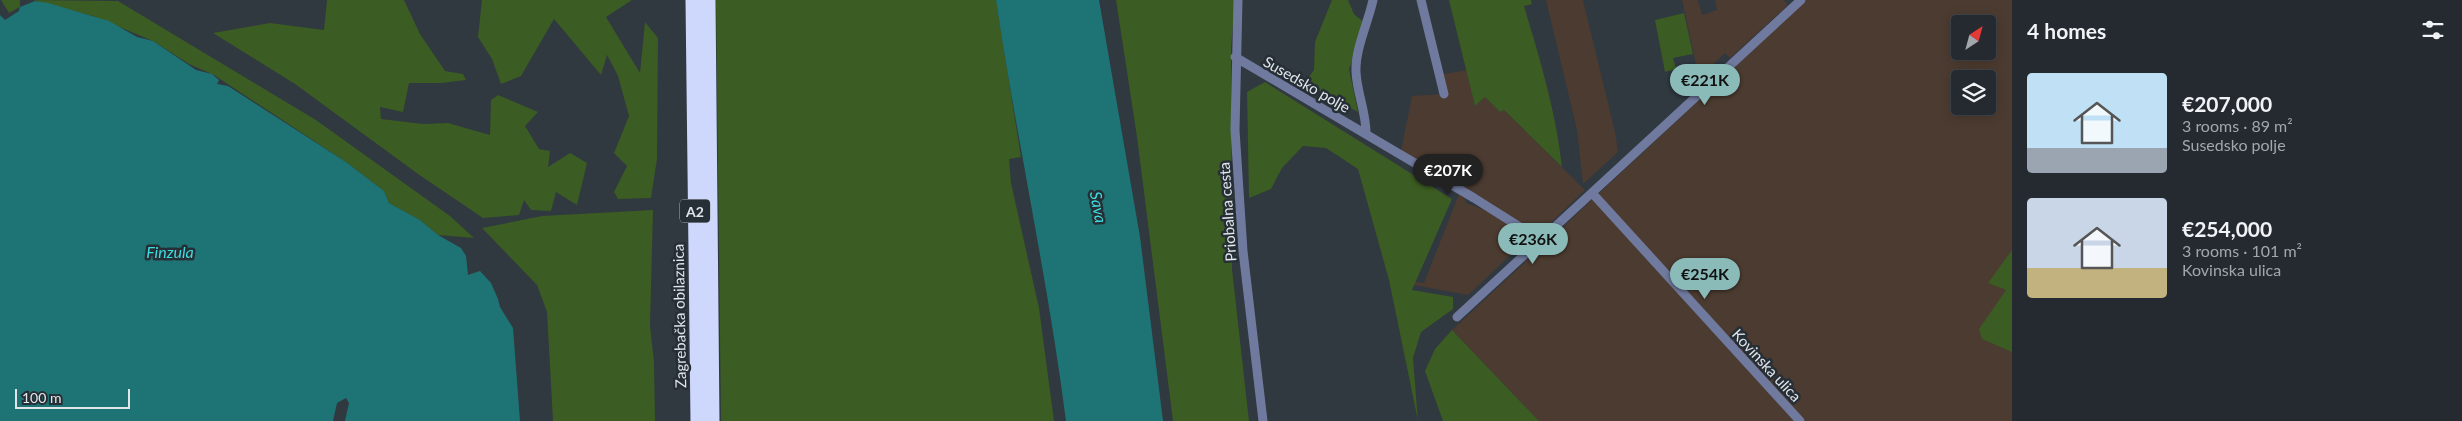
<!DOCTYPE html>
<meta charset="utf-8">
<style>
:root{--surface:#242a30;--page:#30363c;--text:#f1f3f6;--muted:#a3a7ab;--line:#41464c;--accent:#8bbbb9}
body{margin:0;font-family:Lato,sans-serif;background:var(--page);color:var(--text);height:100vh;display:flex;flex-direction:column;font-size:19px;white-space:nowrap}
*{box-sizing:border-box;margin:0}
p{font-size:16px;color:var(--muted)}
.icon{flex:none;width:28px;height:28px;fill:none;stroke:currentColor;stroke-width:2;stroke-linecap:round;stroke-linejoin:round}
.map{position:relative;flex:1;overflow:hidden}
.panel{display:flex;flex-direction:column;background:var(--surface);width:450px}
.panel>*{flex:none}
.needle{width:32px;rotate:36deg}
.fabs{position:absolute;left:1951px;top:15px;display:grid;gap:10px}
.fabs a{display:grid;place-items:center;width:45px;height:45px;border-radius:5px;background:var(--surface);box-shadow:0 2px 12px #0003,0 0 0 1px var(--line);font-size:25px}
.scale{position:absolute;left:15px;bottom:12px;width:115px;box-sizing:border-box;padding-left:5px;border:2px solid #e1e6eb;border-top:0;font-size:14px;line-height:18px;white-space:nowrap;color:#e1e6eb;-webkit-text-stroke:4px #262e36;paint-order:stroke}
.price{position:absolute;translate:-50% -42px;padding:0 11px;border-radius:18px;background:var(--accent);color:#111;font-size:16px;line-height:32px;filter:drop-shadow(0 1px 2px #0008)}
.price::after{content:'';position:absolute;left:50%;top:30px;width:15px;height:11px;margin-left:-8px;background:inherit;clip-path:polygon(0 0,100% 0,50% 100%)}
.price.active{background:#222;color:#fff}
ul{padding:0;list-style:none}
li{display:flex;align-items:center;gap:15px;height:125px;padding:0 15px}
li span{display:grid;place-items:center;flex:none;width:140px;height:100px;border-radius:5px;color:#555}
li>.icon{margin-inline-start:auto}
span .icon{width:60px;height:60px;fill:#fffc;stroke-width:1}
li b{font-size:21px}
h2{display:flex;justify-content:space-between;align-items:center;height:60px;padding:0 15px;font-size:21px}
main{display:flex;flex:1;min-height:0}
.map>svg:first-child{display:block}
.commercial{fill:#4c3b30;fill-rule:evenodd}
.green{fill:#3b5c22}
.water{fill:#1e7474}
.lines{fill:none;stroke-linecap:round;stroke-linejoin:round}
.street{stroke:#707a9f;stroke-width:9}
.highway{stroke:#ced8fd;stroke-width:15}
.labels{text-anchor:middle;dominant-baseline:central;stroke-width:5;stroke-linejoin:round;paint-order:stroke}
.shield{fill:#262e36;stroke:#a9afb5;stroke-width:1}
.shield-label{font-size:14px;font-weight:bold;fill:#e1e6eb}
.street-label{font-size:15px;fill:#e1e6eb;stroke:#262e36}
.water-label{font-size:16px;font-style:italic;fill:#3bddde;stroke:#262e36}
</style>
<main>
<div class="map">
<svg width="2012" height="421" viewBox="0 0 2012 421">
<rect width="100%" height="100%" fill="#303840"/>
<path class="commercial" d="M1546 0H1583L1615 132 1618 152 1583 184 1577 130Z
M1682 0H1698L1702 15 1717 10 1715 0H1784L1788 5 1730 58 1725 53 1699 78Z
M1807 0H2012V421H1539L1452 330ZM1960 24H1988V51H1960ZM1960 79H1988V106H1960Z
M1467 70 1475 106 1485 97 1500 112 1504 110 1585 190 1542 231H1535L1401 151 1412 96 1444 94 1438 75Z
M1459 194 1465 199 1466 203 1488 211 1506 223 1518 240 1517 249 1468 295 1408 284 1409 281 1424 283Z"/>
<path class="green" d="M1 0H20V7L9 13Z
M33 0 118 1 316 120 450 216 474 238 438 235 420 220 389 203 384 191 346 162 214 75 189 64 153 41 93 16Z
M327 0H404L420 34 445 71 463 74 466 80 441 83H409L403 112 380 107 381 119 423 124 448 123 490 135 491 100 498 95 538 112 525 126 539 149 550 151 548 167 570 153 587 163 577 205 556 192 551 211 531 210 524 200 519 215 483 218 418 174 295 84 213 33 270 23 324 30Z
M482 0H632L606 17 640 73 645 22 658 38 657 159 651 198 618 199 614 192 627 166 614 153 629 116 618 76 607 55 601 75 554 19 521 76 501 84 492 59 478 37Z
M716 0H996L1021 157 1009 159 1011 183 1039 308 1054 421H721Z
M1116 0H1235L1231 48 1232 269 1249 421H1173L1137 137Z
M1332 0H1348L1354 14 1367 25 1349 69 1358 112 1323 94 1306 81 1314 70 1315 42Z
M1449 0H1531L1532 4 1524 6C1540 59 1556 112 1562 167L1504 110 1500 112 1485 97 1475 106Z
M1684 13 1693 54 1673 58 1676 69 1665 72 1655 20Z
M1265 82 1452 199 1412 290 1453 297V309L1421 332 1413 358 1418 421 1389 280 1358 169 1326 148 1303 146 1282 168 1271 189 1249 198 1247 92Z
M653 210 650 326 654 362 655 421H553L547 312 537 285 482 228 542 216Z
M2012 250V352L1982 339 1979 329 2006 290 1988 283Z
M1452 330 1539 421H1443L1425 371 1435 349Z"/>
<path class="water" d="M996 0H1099L1140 237 1163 421H1066C1048 280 1017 141 996 0Z
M35 1 48 3 109 21 137 37 153 41 196 70 212 74 219 80 217 84 228 86 346 162 384 191 389 203 420 220 438 235 461 248 466 256 468 275 480 271 491 283 498 299 500 307 513 328 520 421H345L349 403 346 398 337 403 333 421H0V15L5 20 19 11 20 7Z"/>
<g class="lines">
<path class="street" d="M1238 0 1235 130 1243 251 1263 421
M1421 0 1444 94
M1235 57 1474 198 1542 241
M1366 133C1366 112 1357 93 1356 72 1355 49 1368 23 1373 0
M1593 194 1800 421
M1457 317 1801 0"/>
<path class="highway" d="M693 0 698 421
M708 0 712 421"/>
</g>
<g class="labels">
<rect class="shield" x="680" y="199.5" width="30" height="23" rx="4"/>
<g class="shield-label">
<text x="695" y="211">A2</text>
</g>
<g class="street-label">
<text transform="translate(1307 84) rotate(30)">Susedsko polje</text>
<text transform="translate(1227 212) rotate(-94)">Priobalna cesta</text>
<text transform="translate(679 316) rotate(-91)">Zagrebačka obilaznica</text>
<text transform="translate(1767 365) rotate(47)">Kovinska ulica</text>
</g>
<g class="water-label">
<text transform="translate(1099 207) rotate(80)">Sava</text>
<text x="170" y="251">Finzula</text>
</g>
</g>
</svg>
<div class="fabs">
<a><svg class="needle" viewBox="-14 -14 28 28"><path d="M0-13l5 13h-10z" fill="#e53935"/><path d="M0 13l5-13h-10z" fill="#a3a7ab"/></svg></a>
<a><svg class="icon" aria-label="layers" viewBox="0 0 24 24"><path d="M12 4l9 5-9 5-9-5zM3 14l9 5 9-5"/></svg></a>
</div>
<div class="scale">100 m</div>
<b class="price" style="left:1705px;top:106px">€221K</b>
<b class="price active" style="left:1448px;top:196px">€207K</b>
<b class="price" style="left:1533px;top:265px">€236K</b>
<b class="price" style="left:1705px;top:300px">€254K</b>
</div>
<section class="panel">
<h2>4 homes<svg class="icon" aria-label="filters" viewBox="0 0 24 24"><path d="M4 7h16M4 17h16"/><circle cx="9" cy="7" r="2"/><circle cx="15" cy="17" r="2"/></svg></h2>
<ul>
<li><span style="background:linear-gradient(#bfe0f5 75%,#9aa5b1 0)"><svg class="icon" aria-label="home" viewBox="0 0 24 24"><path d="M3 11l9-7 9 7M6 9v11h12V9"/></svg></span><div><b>€207,000</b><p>3 rooms · 89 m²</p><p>Susedsko polje</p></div></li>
<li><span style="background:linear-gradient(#c9d6e8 70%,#c2b280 0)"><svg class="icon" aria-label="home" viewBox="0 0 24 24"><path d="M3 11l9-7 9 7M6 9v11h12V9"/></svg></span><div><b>€254,000</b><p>3 rooms · 101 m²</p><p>Kovinska ulica</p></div></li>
</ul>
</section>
</main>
